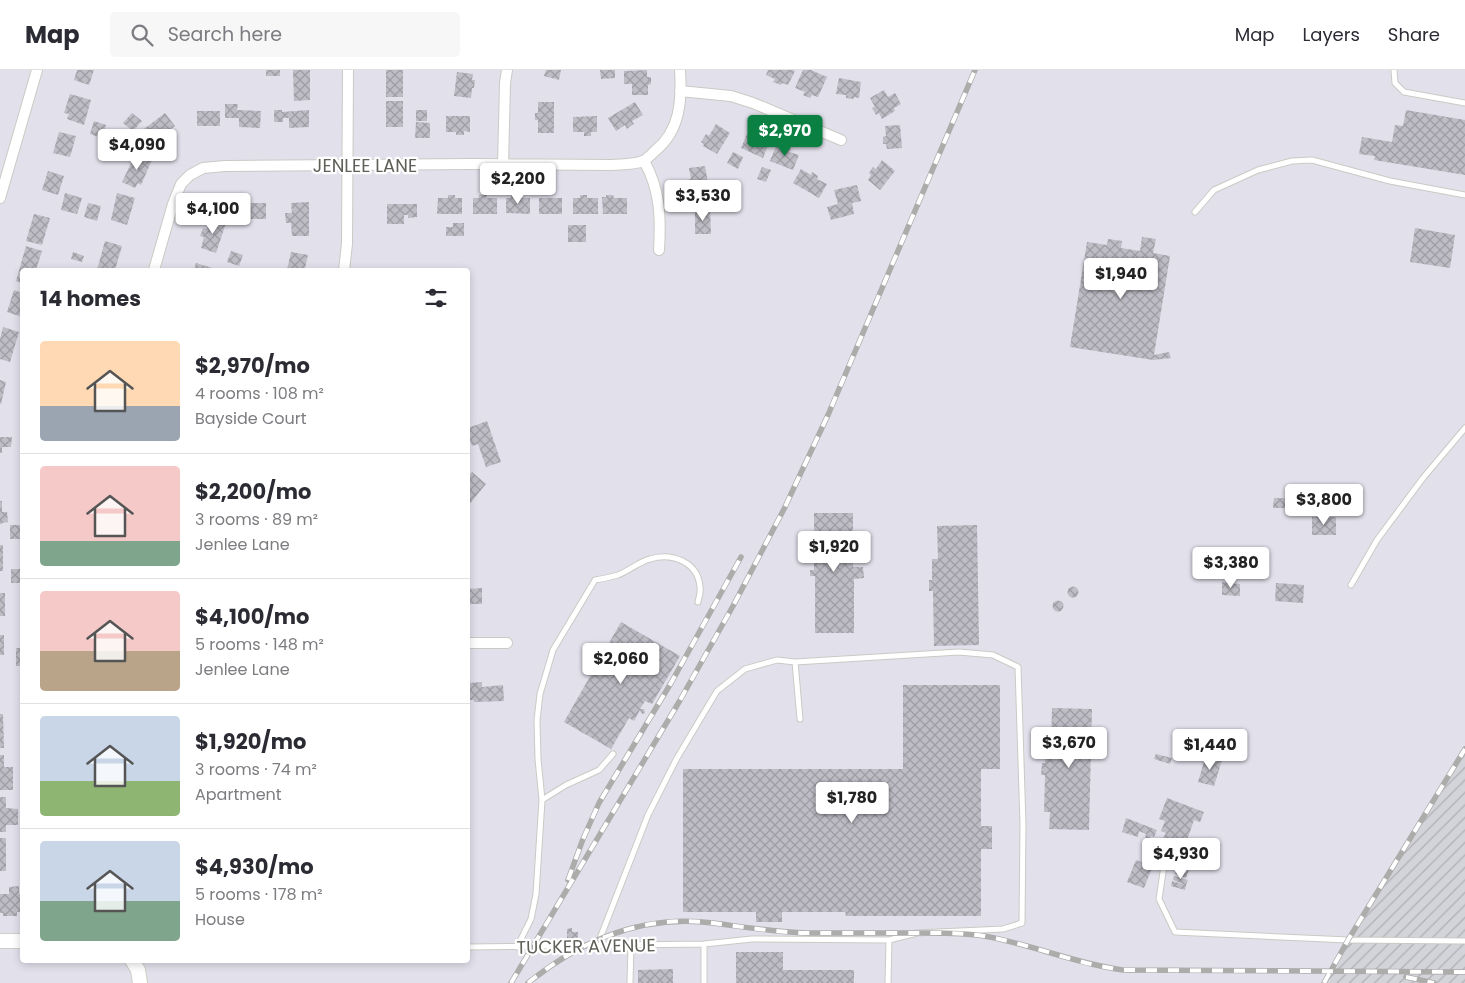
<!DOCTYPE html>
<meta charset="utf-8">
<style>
:root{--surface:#fff;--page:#f7f7f7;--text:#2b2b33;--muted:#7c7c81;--line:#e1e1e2;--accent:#0b8043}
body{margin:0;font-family:Poppins,sans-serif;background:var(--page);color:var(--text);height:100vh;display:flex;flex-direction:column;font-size:19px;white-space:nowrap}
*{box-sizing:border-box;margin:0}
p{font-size:16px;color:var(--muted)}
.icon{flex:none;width:28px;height:28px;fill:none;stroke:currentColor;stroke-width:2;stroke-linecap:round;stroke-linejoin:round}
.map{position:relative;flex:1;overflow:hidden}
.drawer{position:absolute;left:20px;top:198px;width:450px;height:695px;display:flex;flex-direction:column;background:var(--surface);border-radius:5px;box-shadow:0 2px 8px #0003}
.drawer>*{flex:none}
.price{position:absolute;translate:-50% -42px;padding:0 11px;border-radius:5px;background:#fff;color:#222;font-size:16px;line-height:32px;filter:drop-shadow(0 1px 2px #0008)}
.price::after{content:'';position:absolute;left:50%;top:30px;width:15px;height:11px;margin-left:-8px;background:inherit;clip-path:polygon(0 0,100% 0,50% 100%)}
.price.current{background:var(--accent);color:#fff}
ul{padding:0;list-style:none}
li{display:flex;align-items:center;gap:15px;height:125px;padding:0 20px}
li+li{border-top:1px solid var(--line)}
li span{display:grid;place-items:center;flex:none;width:140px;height:100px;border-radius:5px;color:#555}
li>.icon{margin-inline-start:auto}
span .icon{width:60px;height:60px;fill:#fffc;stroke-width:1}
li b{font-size:21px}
h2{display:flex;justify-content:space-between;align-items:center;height:60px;padding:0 20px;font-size:21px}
header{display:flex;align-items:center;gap:30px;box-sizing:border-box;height:70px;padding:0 25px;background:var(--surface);border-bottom:1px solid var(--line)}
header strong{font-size:24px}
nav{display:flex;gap:28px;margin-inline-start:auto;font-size:18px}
.search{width:350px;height:45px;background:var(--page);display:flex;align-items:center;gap:12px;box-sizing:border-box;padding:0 18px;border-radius:5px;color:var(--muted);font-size:19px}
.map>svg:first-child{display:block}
.industrial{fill:url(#industrial-furrows)}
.building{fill:url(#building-cross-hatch)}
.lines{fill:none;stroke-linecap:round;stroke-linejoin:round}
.lane-casing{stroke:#cacac4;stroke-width:7}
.street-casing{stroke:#cacac4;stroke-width:12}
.secondary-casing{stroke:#cecec6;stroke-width:16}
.lane{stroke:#fff;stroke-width:5}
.street{stroke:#fff;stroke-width:10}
.secondary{stroke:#fff;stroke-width:14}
.rail-casing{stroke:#acacab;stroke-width:5.5}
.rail{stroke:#fff;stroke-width:4;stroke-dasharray:11;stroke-linecap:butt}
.labels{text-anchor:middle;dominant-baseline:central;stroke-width:4.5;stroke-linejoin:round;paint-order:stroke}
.street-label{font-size:18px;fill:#606059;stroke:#fff}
</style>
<header>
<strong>Map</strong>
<div class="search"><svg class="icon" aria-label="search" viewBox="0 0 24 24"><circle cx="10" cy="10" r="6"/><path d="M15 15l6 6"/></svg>Search here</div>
<nav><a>Map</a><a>Layers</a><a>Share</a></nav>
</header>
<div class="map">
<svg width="1465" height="913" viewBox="0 0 1465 913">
<defs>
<pattern id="industrial-furrows" width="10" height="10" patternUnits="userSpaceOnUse" patternTransform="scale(1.25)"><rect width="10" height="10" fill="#d3d3da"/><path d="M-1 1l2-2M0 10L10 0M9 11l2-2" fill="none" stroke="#afafb4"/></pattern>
<pattern id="building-cross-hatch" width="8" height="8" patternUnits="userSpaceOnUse" patternTransform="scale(1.25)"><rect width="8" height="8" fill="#bebdc6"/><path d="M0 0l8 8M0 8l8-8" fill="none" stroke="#9e9da4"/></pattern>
</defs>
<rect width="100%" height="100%" fill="#e2e0eb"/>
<path class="industrial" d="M1465 679V913H1324L1348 870Z"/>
<path class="building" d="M77 0H94L89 15 74 10Z
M266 0H280V6H266Z
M293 0H310V30L294 31Z
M386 0H403V27H386Z
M546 0H561L559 10 544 6Z
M600 0H615V8L601 9Z
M647 0V7H651V14L648 15V25H632V14H624V1Z
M768 0H793L795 1 788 15 782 13 781 15 773 12 775 9 766 5Z
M803 0H811L827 7 818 27 812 25 810 28 803 25 805 22 795 18Z
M457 2 473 4 472 10H475L474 18H472L471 28 454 26Z
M839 8 861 12 859 28 854 27V29L846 28V25L836 24Z
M884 20 888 27 895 23 901 34 894 38 895 41 882 49 879 43 876 45 872 38 875 37 870 28Z
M70 24 91 30 84 55 67 49 69 44 64 43Z
M386 31H403V57H386Z
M538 32H554V63H538V50H535V43H538Z
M635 32 643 45 632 51 634 54 627 59 625 55 616 61 608 48Z
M225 34H238L237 40 261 41 260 58 239 57V48H225Z
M274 40H282V42L309 40V57L289 58V48H283V52H274Z
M416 40H427V51H416Z
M1406 40 1465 50V105L1374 90 1375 86 1359 84 1362 67 1392 72 1395 55 1403 56Z
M197 41H220V56H197Z
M132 43 142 51 133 61 123 53Z
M165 43 175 56 154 72 144 59Z
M446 46H470V62L464 61V65H456V62H446Z
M597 46V62H591V66H584V62H573V47Z
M94 51 106 55 102 68 90 64Z
M416 52 430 53V68H415Z
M716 54 730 63 717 84 703 76 704 74 701 72 706 64 709 66Z
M900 55 902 78 887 79 886 74H883V67L886 66 885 56Z
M59 62 76 66 70 87 53 83Z
M752 63 759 65 758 68 769 73 763 88 741 78 747 64 751 65Z
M784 75 791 78 789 82 799 85 793 100 770 91 776 76 783 78Z
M733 82 743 87 738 99 727 93Z
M136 83 152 90 141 115 138 113 135 118 122 112Z
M882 90 895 101 880 120 868 110 871 105 869 103 873 97 876 99Z
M705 96 709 119 693 122 692 118H689L688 110 691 109 689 98Z
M762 97 771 100 766 112 757 109Z
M801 99 811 105 812 102 818 106 817 109 827 114 819 128 793 113Z
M48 101 64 106 58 125 42 120Z
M857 115 861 131 852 133 854 144 831 150 827 137 838 134 834 120Z
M710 121H727V135H710Z
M65 123 82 128 77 144 61 140Z
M117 123 135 128 127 155 111 150Z
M448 125H455V128H462V144H437L438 128H448Z
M479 125H487L486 128H497V144H473V128H479Z
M511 125H519V128H530V144L506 143V128H511Z
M580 125H587V128H598V144H573V128H580Z
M606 125H613L614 128H627V144H603L602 127H606Z
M539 128H562V144H539Z
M309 132V166H292L291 153H286L285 143H292L291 133Z
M88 133 101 136 97 151 84 147Z
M229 133H266V149H229Z
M387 134H417V147L408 148V145H404V154H387Z
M695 139H710L711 164H695Z
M34 144 50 148 42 175 26 171Z
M210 148 226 153 216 183 201 178 204 167 200 166 203 158 207 159Z
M453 153H464V166H446V157H453Z
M568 155H586V172H568Z
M1415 158 1455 165 1450 198 1410 192Z
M1142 167 1156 169 1153 183 1170 186 1154 285 1169 282 1171 288 1153 290 1070 277 1087 172 1107 175 1108 169 1122 171 1121 178 1140 181Z
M105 171 122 176 115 200H97Z
M26 176 42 181 36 200H22V213L16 211Z
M231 181 243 185 239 196 227 192Z
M73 182 84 186 82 192 71 189Z
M291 182 308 185 305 198 308 200H287Z
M196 193 212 198V200H194Z
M14 220 22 223V247L7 242Z
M3 257 19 262 10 292 0 289V269Z
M0 310 6 312 1 334H0Z
M487 351 501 392 486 397 478 374 472 376 470 370H468V358Z
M0 367H12L11 377H2V383H0Z
M472 402 486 414 468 436V407Z
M1274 428 1310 429V438H1273Z
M0 431H2V442H7L8 452 2 453V454H0Z
M814 443H853V497H863L864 508 854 509V563H815V506H810V500H814Z
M1312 447H1336V465H1312Z
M10 455H22V469H10Z
M977 455 979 575 934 576 933 521H929V510H932V489H938L937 456Z
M0 475H3V501H0Z
M11 499H22V513H11Z
M1222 512 1240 514V526L1222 525Z
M1276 513 1304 515 1303 533 1275 531Z
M1067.5 522a5.5 5.5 0 1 1 11 0a5.5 5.5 0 1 1-11 0Z
M482 518V534H468V519Z
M0 523H5V546H0Z
M1052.5 536a5.5 5.5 0 1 1 11 0a5.5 5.5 0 1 1-11 0Z
M621 552 680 586 652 634 645 631 640 639H644L645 643 642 644 640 640 634 651 629 648 611 679 564 652Z
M0 565H4V585H0Z
M16 578H22V596H16Z
M482 612V617L503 615 504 631 474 632V630H468V613Z
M903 615H1000V699H981V756H992V779H981V846H846L845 842H782V852H756V842H683V699H903Z
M1052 638 1092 639 1089 760 1049 759 1050 742H1044L1045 705H1041L1042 693H1045L1046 670 1051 671Z
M0 644H3L4 678H0Z
M1156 684 1172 688 1170 694 1154 689Z
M0 685H4V697H13V720H0Z
M1206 685 1222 690 1214 716 1198 712Z
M0 727H6V738L18 739V755H6V762H0Z
M1167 728 1204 742 1200 752 1194 750 1185 776 1163 768 1166 763 1161 761 1165 751 1159 749Z
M1126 748 1157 760 1154 767 1151 766 1149 770 1145 768 1146 764 1139 761 1138 767 1122 762Z
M0 768H6V801H0Z
M1136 790 1153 796 1144 818 1127 812Z
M1178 794 1190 797 1186 808 1175 804 1176 799 1181 801 1177 798Z
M1174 806 1188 810 1186 815 1173 810Z
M1172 811 1186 815 1185 820 1171 816Z
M19 816V824H22V842H17V846H3V843H0V824H9V817Z
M572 858V862H578V869H567V859Z
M736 882H783V900H854V913H736Z
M673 899V913H638V900Z"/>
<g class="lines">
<defs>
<path id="lane" d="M1394 0 1395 13 1404 22 1465 33
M1195 142 1214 120 1258 100 1292 91 1312 90 1390 111 1465 125
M1351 515 1377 470 1423 408 1465 358
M795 592 800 649
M542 730 566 715 599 700 613 684
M1166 782 1159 829 1175 862 1348 870 1465 871
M597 876 648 745 677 688 717 621 745 599 777 590 795 592 959 582 993 585 1018 597 1023 754 1022 853 1003 859 917 863 889 870
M468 877 704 874 752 869 889 870 888 913
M517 877 531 849 536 824 542 730 538 689 537 650 540 624 553 580 595 510C602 509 611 507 618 505 629 501 638 492 650 489 672 482 698 492 700 517 701 522 699 527 698 532
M630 913 631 875
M704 913V874"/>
<path id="street" d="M680 21 731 26 753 33 841 70
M644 91C660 119 661 147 659 180
M503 95 505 13 507 0
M0 128 37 0
M154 200 173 134 181 114 190 105 203 98 225 96 471 94 612 95C621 94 633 95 643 91 647 89 651 85 655 81 680 61 682 31 680 0
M344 200 347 174 348 0
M468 573H507"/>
<path id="secondary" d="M0 871H22
M132 890 138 900 140 913"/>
</defs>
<use href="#lane" class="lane-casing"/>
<use href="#street" class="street-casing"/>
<use href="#secondary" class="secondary-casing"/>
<use href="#lane" class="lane"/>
<use href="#street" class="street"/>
<use href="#secondary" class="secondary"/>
<defs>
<path id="rail" d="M568 810 583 769 599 733 671 613 741 487
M1406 907 1434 913
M511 913 679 632 733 536 784 439 828 345 975 0
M528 913C581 870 643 844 713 853 744 857 774 862 806 863 840 863 874 863 909 863 934 863 959 862 984 866 1031 874 1076 894 1123 900L1465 902
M1324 913 1348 870 1465 679"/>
</defs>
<use href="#rail" class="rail-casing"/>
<use href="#rail" class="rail"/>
</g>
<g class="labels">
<g class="street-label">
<text x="365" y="95">JENLEE LANE</text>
<text transform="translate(586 876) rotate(-1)">TUCKER AVENUE</text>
</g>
</g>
</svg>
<b class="price current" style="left:785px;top:87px">$2,970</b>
<b class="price" style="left:137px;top:101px">$4,090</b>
<b class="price" style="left:518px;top:135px">$2,200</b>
<b class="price" style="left:703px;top:152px">$3,530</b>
<b class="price" style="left:213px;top:165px">$4,100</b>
<b class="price" style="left:1121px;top:230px">$1,940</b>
<b class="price" style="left:1324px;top:456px">$3,800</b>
<b class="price" style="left:834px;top:503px">$1,920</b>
<b class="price" style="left:1231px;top:519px">$3,380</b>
<b class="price" style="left:621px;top:615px">$2,060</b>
<b class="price" style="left:1069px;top:699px">$3,670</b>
<b class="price" style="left:1210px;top:701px">$1,440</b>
<b class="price" style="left:852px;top:754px">$1,780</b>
<b class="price" style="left:1181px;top:810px">$4,930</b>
<section class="drawer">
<h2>14 homes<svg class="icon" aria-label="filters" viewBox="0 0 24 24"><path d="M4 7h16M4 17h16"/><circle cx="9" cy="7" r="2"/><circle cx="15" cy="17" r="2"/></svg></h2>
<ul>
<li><span style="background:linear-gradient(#ffd9b3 65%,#9aa5b1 0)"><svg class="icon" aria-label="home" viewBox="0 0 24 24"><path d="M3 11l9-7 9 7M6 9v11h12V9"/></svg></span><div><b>$2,970/mo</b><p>4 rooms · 108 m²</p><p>Bayside Court</p></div></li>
<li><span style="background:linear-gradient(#f6c9c9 75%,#7fa58c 0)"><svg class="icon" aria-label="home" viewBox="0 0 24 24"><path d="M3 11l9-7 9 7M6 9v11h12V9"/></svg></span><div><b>$2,200/mo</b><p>3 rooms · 89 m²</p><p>Jenlee Lane</p></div></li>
<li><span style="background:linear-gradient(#f6c9c9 60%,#b9a48a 0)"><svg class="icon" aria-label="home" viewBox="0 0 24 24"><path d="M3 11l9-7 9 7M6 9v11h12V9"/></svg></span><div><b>$4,100/mo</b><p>5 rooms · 148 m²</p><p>Jenlee Lane</p></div></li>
<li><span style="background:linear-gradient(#c9d6e8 65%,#8fb573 0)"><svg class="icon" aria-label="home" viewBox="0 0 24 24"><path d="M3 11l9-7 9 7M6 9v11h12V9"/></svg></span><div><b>$1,920/mo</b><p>3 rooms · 74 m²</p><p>Apartment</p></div></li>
<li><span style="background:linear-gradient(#c9d6e8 60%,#7fa58c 0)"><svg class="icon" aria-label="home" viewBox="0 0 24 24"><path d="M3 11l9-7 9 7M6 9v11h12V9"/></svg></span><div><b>$4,930/mo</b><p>5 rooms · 178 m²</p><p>House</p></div></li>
</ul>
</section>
</div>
